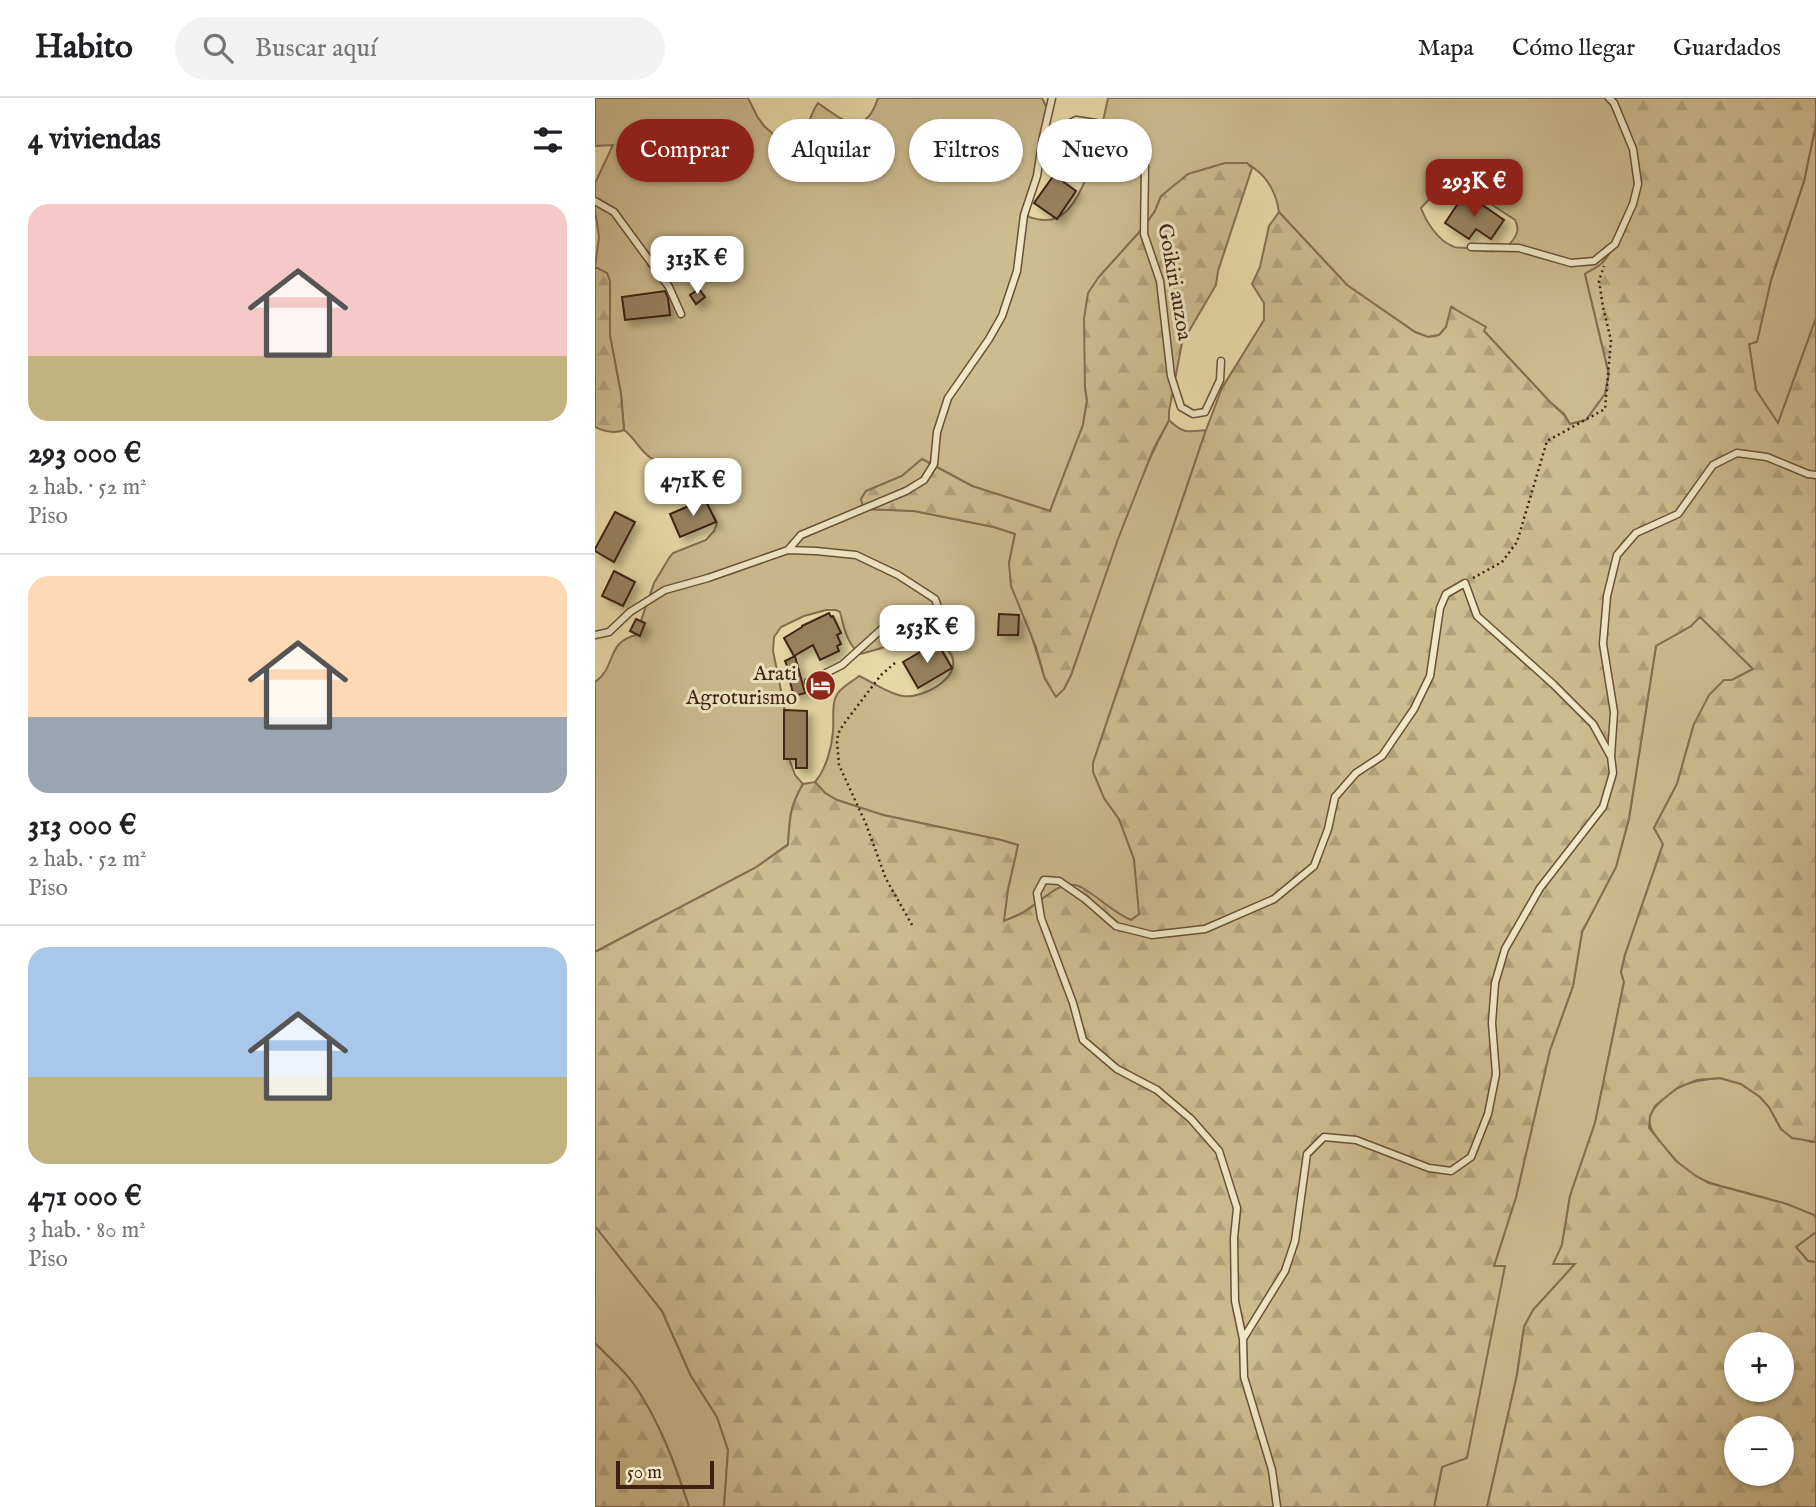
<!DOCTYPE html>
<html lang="es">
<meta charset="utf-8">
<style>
:root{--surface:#fff;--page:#f2f2f2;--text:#202124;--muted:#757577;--line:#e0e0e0;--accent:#8f2418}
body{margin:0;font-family:"IM FELL English",serif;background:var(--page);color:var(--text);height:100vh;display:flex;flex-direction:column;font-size:26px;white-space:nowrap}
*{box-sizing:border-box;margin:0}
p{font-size:23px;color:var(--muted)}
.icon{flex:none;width:38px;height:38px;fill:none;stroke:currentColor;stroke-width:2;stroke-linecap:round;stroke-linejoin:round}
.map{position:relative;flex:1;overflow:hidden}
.panel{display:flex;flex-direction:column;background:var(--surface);width:595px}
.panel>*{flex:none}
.top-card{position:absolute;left:21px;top:21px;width:665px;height:63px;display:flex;gap:14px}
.tools{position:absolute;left:1129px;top:1234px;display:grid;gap:14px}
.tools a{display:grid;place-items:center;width:70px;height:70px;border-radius:50%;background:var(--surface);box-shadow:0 2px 5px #0004;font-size:35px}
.scale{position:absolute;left:21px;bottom:18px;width:98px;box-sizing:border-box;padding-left:7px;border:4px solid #402014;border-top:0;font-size:19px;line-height:24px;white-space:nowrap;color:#402014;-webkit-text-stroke:5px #f1e8c7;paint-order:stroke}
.price{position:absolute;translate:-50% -60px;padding:0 16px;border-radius:14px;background:#fff;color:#222;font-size:23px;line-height:46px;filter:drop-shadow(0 2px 4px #0008)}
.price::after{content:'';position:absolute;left:50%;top:42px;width:21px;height:16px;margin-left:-10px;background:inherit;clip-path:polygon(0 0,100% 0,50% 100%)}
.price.on{background:var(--accent);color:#fff}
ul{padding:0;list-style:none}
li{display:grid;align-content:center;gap:14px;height:371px;padding:0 28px}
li+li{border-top:2px solid var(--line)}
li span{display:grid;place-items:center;height:217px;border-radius:21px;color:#555}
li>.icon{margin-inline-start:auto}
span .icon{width:126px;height:126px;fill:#fffc;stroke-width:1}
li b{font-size:30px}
h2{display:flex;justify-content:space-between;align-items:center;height:84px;padding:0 28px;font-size:30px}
.pill{padding:0 24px;border-radius:32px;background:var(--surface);box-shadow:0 2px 5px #0004;font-size:24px;line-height:63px}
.pill.on{background:var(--accent);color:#fff}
header{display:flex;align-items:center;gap:42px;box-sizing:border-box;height:98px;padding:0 35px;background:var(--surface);border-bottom:2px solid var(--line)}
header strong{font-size:33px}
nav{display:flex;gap:38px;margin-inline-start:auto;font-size:24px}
.search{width:490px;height:63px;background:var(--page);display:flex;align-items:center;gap:18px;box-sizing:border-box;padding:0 24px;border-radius:38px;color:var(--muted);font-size:26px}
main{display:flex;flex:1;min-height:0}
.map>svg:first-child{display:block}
.grass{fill:#cdbc90;stroke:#866e52;stroke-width:2;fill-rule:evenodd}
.forest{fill:url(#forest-firs);stroke:#866e52;stroke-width:2;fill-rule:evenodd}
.building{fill:#988261;stroke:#402014;stroke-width:2;filter:url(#shadow)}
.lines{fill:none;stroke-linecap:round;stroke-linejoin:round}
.service-casing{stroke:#6a4f39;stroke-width:9}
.path{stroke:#402014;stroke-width:2.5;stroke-dasharray:2 3.5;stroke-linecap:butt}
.service{stroke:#f1e8c7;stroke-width:6}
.labels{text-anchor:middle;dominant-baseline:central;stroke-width:6;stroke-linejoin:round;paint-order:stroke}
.street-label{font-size:21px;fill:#402014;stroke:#f1e8c7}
.poi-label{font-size:21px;fill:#402014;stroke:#f1e8c7;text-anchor:end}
</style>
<header>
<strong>Habito</strong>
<div class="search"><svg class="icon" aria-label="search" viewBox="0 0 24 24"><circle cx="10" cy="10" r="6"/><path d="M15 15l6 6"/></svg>Buscar aquí</div>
<nav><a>Mapa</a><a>Cómo llegar</a><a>Guardados</a></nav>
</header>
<main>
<section class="panel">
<h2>4 viviendas<svg class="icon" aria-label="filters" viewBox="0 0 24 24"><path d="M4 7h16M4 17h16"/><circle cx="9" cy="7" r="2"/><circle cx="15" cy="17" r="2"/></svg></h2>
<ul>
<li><span style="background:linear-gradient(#f6c9c9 70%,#c2b280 0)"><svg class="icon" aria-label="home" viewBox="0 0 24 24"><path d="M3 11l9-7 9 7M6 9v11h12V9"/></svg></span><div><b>293 000 €</b><p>2 hab. · 52 m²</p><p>Piso</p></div></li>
<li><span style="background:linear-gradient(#ffd9b3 65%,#9aa5b1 0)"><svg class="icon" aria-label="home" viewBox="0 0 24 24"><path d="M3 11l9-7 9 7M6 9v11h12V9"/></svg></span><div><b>313 000 €</b><p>2 hab. · 52 m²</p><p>Piso</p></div></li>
<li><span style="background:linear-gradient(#a9c7e8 60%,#c2b280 0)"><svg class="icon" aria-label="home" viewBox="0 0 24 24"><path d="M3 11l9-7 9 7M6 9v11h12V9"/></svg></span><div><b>471 000 €</b><p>3 hab. · 80 m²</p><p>Piso</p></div></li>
</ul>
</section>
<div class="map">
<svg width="1221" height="1409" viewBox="0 0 1221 1409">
<defs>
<pattern id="forest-firs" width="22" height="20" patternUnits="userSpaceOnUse" patternTransform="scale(1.75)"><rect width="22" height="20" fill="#cdbc90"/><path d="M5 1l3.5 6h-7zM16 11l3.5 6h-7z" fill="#b1a17b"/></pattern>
<filter id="shadow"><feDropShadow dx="5.5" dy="5.5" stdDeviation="3.5" flood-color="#0004"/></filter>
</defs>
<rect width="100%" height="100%" fill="#eadca9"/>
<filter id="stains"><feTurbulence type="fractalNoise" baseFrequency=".00286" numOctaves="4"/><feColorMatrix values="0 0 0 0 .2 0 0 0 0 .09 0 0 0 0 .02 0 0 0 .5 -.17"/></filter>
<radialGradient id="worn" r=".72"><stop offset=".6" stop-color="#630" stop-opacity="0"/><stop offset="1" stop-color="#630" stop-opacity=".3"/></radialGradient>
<path class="grass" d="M0 0H153L162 18 169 28 200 55C213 39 211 22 223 5 248 23 270 41 283 0H447L452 10 432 115 434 119C443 122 452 124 461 120 491 109 507 29 513 0H1013C1021 19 1034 41 1040 60 1047 85 1025 145 1008 164 1004 169 996 172 990 176L1014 277 1010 296 991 322 975 326 969 316 955 304 889 233 857 209 851 229 844 237 833 239 820 234 752 187 684 114C682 100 677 87 666 76 662 72 657 69 652 65L566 98 560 113 548 130 503 180 490 289 492 303 488 327 455 413 377 388 327 361 307 378 271 393 266 401 271 411 319 413 399 429 420 436 414 465 450 581 469 591 476 577C506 492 531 402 574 322 588 336 593 334 611 332L498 665 509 700 524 721 539 761 545 816 536 822 523 817 485 789 463 790 429 814 408 824 413 791 423 747 406 742 288 717 242 702 230 695 220 684C231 671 237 649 238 633 239 621 236 604 243 595 248 588 258 583 264 578 278 584 293 596 308 598 329 601 375 576 352 551 347 545 341 541 333 541 316 539 283 552 265 556 252 546 249 530 245 514L241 512H231L209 518 186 529 179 539 178 553 189 607 195 663 200 677 208 686C194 710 195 720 193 746L160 770 0 854V584C22 569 10 545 41 537L59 485 74 460 78 455 111 442 119 433 122 425C119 414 108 409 104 398 100 388 99 369 88 364 78 359 67 367 56 360 45 353 40 340 29 332L26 296 15 238V183L12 176 0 169 4 139 0 112V85L18 47 0 48ZM858 81 920 122C924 130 923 135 918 142 906 159 890 153 873 150 867 149 862 151 857 148 843 142 831 124 826 110L845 89Z
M1221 26V220L1183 326 1161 292 1154 246 1162 243 1176 182 1209 83Z
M1105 518 1158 571 1137 582 1099 626 1082 686 1059 730 1068 746 1030 857 1026 874 1029 884 1000 1025 975 1098 967 1147 959 1166 981 1165 938 1212 929 1229 922 1277 892 1409H839L847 1369 909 1168H899L921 1099 955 952 978 888 987 834 1021 769 1034 721 1061 548 1096 528Z
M1125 980 1146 986 1165 999 1174 1009 1186 1031 1216 1044H1221V1120L1219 1117C1197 1108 1175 1101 1152 1095 1135 1090 1116 1087 1100 1078 1084 1068 1074 1055 1062 1040 1053 1028 1051 1019 1062 1007 1082 986 1097 982 1125 980Z
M0 1128 67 1213 96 1278 122 1319 133 1352 129 1409H94C80 1366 64 1322 38 1285 27 1270 12 1258 0 1245Z
M1221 1134V1164L1213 1163 1200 1149Z"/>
<path class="forest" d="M1013 0H1221V26L1209 83 1176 182 1162 244 1154 246 1161 292 1183 325 1221 220V1044L1197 1040 1186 1031 1174 1009 1165 999 1146 986 1125 980 1102 982 1082 990 1060 1008 1055 1018 1054 1030 1081 1063 1101 1078 1114 1085 1192 1106 1219 1117 1221 1120V1134L1201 1149 1213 1163 1221 1164V1409H892L922 1277 929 1229 938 1212 980 1166H958L967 1147 975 1098 1000 1025 1029 884 1026 874 1030 857 1068 746 1059 730 1082 686 1099 626 1114 597 1129 582H1137L1158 571 1105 519 1096 528 1061 548 1034 720 1021 769 987 834 978 888 955 952 921 1099 899 1168H910L872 1360 847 1369 839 1409H129L133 1352 122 1319 96 1278 67 1213 0 1128V854L160 770 193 747C195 720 194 710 208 686L220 684 230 695 242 702 288 717 406 742 423 747 413 791 409 823C415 820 423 818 429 814 445 805 466 779 486 789 504 799 517 814 536 822L544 816 539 761 524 721 509 700 498 674V665L611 332 627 290 669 222V205L657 186 665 169 674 128 684 114 752 187 820 234 833 239 844 237 851 229 856 209 891 229 889 233 955 304 969 317 975 326 991 322 1010 296 1014 276 990 176C996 172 1004 169 1008 164 1025 145 1047 85 1040 60 1034 41 1021 18 1013 0ZM1141 1246H1186V1292H1141ZM1141 1330H1186V1376H1141Z
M630 65H652L657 70 623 173 621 187 587 245 574 313V322L558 352 523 441 476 577 469 591 461 599 450 581 441 549 416 488 414 465 420 436 399 429 319 413 271 411 268 409 266 401 271 393 307 378 327 361 377 388 455 413 488 327 492 303 490 289 489 221 493 195 503 180 548 130 560 113 566 98 593 76Z
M0 169 12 175 15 183V238L26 296 29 332C19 336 10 334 0 329Z
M0 1245C12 1258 27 1270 38 1285 64 1322 80 1366 94 1409H0Z"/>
<path class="building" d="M485 28 507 36 496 63 474 54Z
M459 77 481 93 462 121 439 105Z
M870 95 909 122 896 141 881 131 874 141 850 125Z
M104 191 110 199 101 206 95 197Z
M70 193 73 200 75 217 30 222 27 199Z
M110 401 121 424 85 439 75 416Z
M20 414 40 424 19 464 0 453V451Z
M19 473 40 484 28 508 7 498Z
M234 515 236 519 238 518 246 535 242 537 246 546 242 548 244 553 225 562 218 547 199 558 189 540 207 529V528Z
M404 516 424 517 423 537H403Z
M41 521 50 525 45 538 35 533Z
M342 544 357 570 323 590 308 564Z
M200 558 210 595 199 598 195 584 198 583 190 563Z
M189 612 212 613V670H201V661H189Z"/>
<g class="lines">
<defs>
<path id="service" d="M448 39 481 22 501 25 522 34 545 51 550 68 549 136 565 183 576 278 586 309 598 316 610 314 625 282 626 263
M0 103 19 114 74 189 86 216
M876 149 924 150 976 165 999 163 1020 146 1038 106 1043 86 1038 51 1019 5 1014 0
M193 452 221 453 261 457 303 477 340 501 345 514 314 519 289 529 247 567 213 584
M0 537 14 534 35 514 70 492 113 480 193 452 206 437 311 393 329 382 339 366 342 334 353 300 394 241 407 218 422 173 429 117 442 78 448 39 457 0
M648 1241 640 1203 639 1140 642 1110 624 1053 596 1021 562 992 522 971 488 942 478 905 446 820 442 795 449 782 464 783 490 801 521 828 557 837 610 831 679 801 719 768 733 731 740 699 761 675 787 658 819 611 835 578 845 510 851 496 870 485 882 518 958 586 998 626 1015 657
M682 1409 677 1372 649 1279 648 1241 690 1173 700 1143 712 1056 729 1039 761 1042 834 1070 856 1073 876 1059 893 1016 901 976 897 925 900 885 910 851 945 790 1008 709 1018 675 1016 658 1019 614 1008 546 1012 498 1022 457 1041 435 1083 416 1118 367 1142 355 1172 359 1213 376 1221 377"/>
</defs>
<use href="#service" class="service-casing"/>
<path class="path" d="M878 480 907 464 922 444 952 343 1010 311 1016 242 1008 209 1004 183 1009 168
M300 565 286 577 248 627 243 636 242 644 244 667 271 726 291 781 317 827"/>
<use href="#service" class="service"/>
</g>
<defs>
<symbol id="hotel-disc" viewBox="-11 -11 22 22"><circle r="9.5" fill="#8f2418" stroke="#f1e8c7"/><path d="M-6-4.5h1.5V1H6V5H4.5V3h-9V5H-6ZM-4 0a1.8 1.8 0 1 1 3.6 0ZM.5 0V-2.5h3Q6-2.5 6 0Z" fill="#fff"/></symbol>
</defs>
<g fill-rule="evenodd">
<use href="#hotel-disc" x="208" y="570" width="35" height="35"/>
</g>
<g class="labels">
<g class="street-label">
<text transform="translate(579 184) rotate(80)">Goikiri auzoa</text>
</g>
<g class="poi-label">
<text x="202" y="576">Arati<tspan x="202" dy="24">Agroturismo</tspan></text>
</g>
</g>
<rect width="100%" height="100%" filter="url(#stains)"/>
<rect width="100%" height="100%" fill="url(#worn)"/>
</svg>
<div class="tools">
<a>+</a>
<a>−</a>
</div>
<div class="scale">50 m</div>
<b class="price on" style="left:879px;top:121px">293K €</b>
<b class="price" style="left:102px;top:198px">313K €</b>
<b class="price" style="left:98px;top:420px">471K €</b>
<b class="price" style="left:332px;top:567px">253K €</b>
<div class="top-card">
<a class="pill on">Comprar</a>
<a class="pill">Alquilar</a>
<a class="pill">Filtros</a>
<a class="pill">Nuevo</a>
</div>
</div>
</main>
